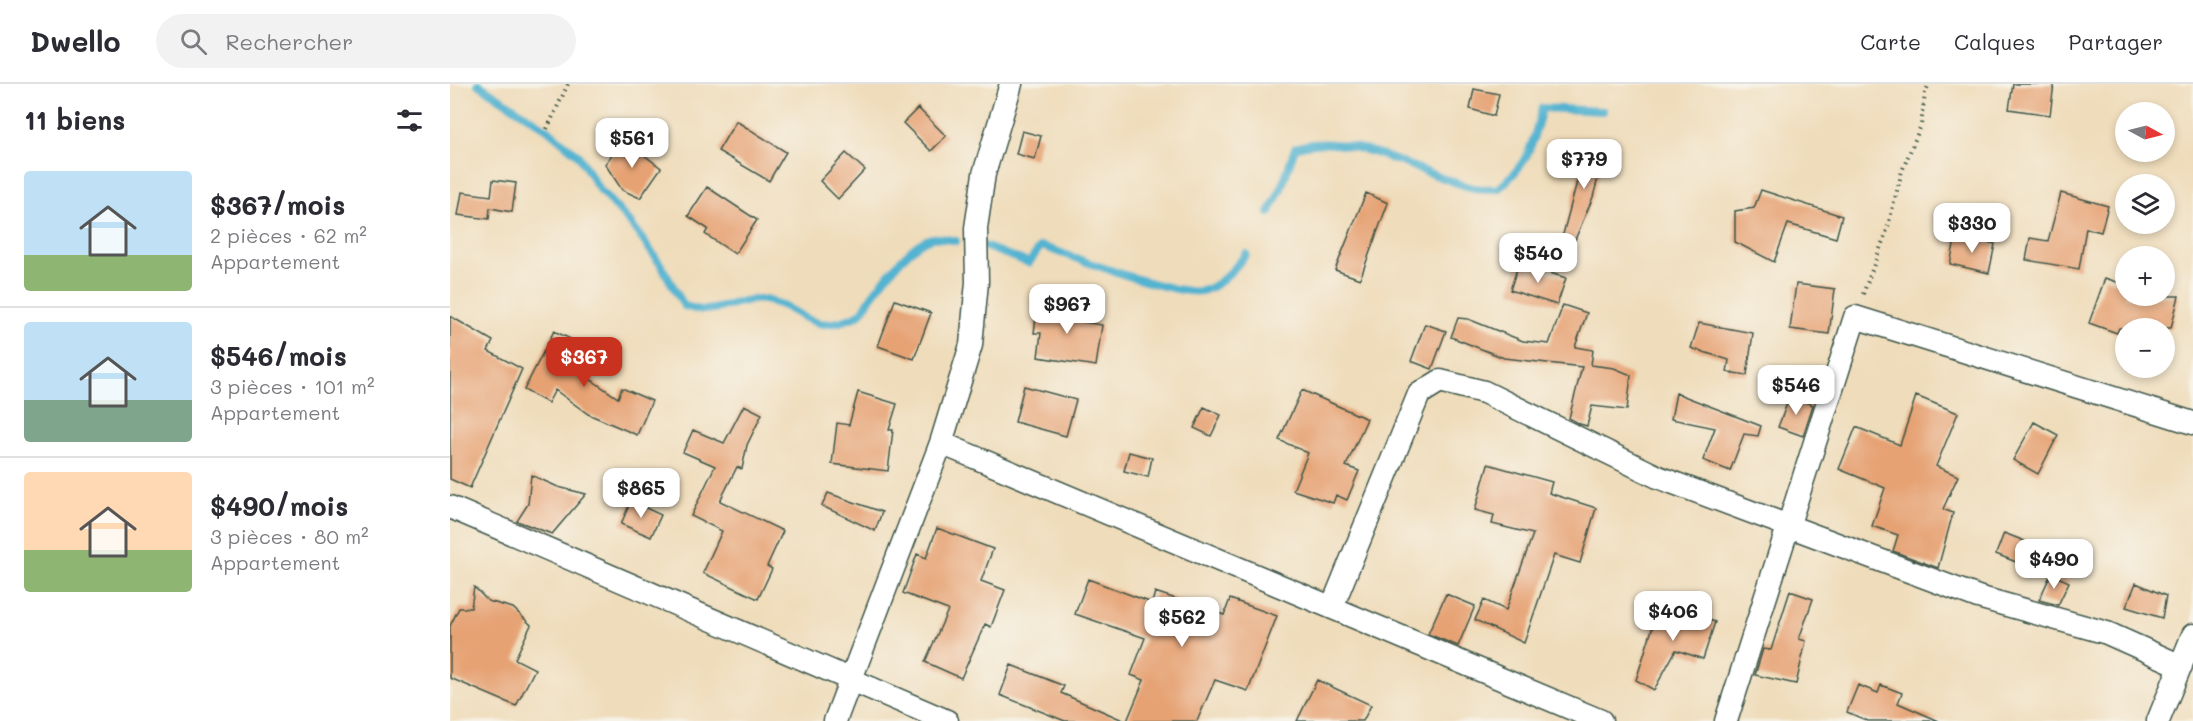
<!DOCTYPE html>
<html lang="fr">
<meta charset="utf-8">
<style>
:root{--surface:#fff;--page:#f2f2f3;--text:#2b2b33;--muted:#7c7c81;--line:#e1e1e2;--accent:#c8321e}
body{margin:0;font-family:Mali,sans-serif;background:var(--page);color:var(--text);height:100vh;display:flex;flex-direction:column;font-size:22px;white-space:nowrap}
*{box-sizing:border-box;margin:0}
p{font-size:20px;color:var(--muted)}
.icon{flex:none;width:33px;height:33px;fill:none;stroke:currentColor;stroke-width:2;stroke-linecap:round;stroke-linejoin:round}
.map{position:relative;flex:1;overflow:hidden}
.side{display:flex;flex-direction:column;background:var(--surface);width:450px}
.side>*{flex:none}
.needle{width:39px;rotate:97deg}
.buttons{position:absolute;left:1665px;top:18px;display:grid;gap:12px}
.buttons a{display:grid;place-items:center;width:60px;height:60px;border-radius:50%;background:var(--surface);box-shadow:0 3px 9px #0003;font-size:30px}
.price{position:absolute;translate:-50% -51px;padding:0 14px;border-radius:12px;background:#fff;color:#222;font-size:20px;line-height:39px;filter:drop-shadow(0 2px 3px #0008)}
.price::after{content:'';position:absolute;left:50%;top:36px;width:18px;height:14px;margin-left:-9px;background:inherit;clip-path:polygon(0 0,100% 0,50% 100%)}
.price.active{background:var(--accent);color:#fff}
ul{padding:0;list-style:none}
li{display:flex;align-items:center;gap:18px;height:150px;padding:0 24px}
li+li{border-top:2px solid var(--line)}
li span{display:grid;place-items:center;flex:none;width:168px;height:120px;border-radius:6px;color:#555}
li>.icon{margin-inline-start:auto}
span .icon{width:72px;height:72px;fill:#fffc;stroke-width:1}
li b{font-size:26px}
h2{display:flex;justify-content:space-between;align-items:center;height:72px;padding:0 24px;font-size:26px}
header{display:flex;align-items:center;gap:36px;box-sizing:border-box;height:84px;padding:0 30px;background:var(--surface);border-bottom:2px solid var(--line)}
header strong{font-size:28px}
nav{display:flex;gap:33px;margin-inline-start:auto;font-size:21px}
.search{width:420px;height:54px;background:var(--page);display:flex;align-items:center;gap:15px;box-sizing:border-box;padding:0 21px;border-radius:33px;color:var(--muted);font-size:22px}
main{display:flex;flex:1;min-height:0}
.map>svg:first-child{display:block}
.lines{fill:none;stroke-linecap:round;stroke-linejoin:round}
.stream{stroke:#52b3d0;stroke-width:8}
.building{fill:#e6a273}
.street-casing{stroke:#3e5548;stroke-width:25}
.path{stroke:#3e5548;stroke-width:4;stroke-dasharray:1.5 4.5;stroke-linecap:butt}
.street{stroke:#fff;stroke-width:22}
</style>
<header>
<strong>Dwello</strong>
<div class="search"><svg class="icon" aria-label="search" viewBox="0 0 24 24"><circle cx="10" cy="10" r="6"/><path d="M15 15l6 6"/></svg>Rechercher</div>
<nav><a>Carte</a><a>Calques</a><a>Partager</a></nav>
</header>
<main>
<section class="side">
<h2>11 biens<svg class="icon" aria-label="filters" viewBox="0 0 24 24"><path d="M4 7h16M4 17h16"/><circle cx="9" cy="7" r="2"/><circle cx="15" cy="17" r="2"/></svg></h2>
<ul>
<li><span style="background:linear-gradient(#bfe0f5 70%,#8fb573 0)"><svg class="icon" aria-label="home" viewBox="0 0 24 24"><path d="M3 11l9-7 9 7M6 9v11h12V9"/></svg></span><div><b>$367/mois</b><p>2 pièces · 62 m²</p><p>Appartement</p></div></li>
<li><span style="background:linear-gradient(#bfe0f5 65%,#7fa58c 0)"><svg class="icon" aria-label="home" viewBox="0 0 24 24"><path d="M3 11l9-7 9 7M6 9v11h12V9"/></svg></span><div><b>$546/mois</b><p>3 pièces · 101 m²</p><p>Appartement</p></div></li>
<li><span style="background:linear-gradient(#ffd9b3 65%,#8fb573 0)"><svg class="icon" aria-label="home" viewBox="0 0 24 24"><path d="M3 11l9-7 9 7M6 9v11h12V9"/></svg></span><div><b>$490/mois</b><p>3 pièces · 80 m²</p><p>Appartement</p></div></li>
</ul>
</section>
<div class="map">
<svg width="1743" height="637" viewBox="0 0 1743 637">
<rect width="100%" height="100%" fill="#f7f3e8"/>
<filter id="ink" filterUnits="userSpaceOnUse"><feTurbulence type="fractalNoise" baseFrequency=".0167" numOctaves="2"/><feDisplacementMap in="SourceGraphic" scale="12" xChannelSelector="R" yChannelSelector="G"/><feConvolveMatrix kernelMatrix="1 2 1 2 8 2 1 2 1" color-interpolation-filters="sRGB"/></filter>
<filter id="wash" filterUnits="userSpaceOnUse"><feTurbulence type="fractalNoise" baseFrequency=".008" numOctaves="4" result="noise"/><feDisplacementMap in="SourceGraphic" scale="24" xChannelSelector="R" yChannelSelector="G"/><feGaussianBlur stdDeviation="1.35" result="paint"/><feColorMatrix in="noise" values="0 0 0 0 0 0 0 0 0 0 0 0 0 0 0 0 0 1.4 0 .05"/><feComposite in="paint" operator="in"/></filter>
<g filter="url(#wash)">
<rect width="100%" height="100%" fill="#efdcba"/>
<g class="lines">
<path class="stream" d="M28 0 97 45 128 71 149 105 181 140 211 181 234 222C240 223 246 226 252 226 269 227 293 213 315 216 354 223 356 253 404 233 413 230 416 221 421 213 434 196 462 157 483 154 490 153 499 156 506 157
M819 129 831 105 845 64C896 45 970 90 1020 103 1028 106 1039 104 1048 105 1079 79 1082 62 1092 24L1153 27
M531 161 579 179 591 162C622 172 724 212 751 207 768 204 786 183 796 170"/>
</g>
<g id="blocks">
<path class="building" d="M1563 0H1604L1600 31 1559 25Z
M1024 5 1049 10 1044 32 1020 25Z
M468 24 496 52 481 67 453 39Z
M286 37 336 68 319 97 268 67Z
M572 47 591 52 585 75 566 70Z
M173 55 211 84 190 114 172 106 155 80Z
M1137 60 1156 64 1143 113 1124 158 1112 154Z
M396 69 415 86 388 115 370 97Z
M43 96 66 99 62 128 40 124 39 135 8 131 12 108 41 112Z
M257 103 307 136 285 170 255 150 258 145 238 132Z
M1311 106 1392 132 1386 154 1338 140 1324 178 1285 158V127L1304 124Z
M916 109 938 119 910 195 885 186Z
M1611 109 1658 122 1651 148 1636 144 1629 185 1576 176 1580 154 1598 157Z
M1506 151 1545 160 1539 189 1500 180Z
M1069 179 1116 194 1107 221 1060 206Z
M1655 194 1676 201V212H1729L1721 244H1669L1667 249 1639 239Z
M1346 200 1385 205 1379 250 1340 245Z
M445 216 481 229 464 275 428 262Z
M588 219 629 224 627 237 652 241 646 282 588 273 591 249H584Z
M1113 221 1137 229 1125 263 1143 266 1141 281 1164 284 1181 291 1177 326 1142 322 1137 342 1130 340 1119 334 1132 283 1054 274 1001 253 1008 234 1018 235 1073 257 1099 260Z
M0 232 43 257 38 267 72 285 20 404 0 395Z
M1249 239 1303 249 1297 291 1277 288 1279 276 1241 264Z
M975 240 996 247 982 285 961 277Z
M104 247 129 259 118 280 168 314 172 304 202 317 187 351 138 330 105 306 98 319 74 306Z
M574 302 626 316 616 352 565 338Z
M852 306 917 335 896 382 909 387 897 416 886 411 883 419 843 406 858 369 829 356Z
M408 308 447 320 439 346H443L438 387 382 380 387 339 399 341Z
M1226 309 1311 342 1308 352 1294 350 1280 387 1253 376 1265 344 1221 335Z
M1340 312 1363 321 1353 352 1328 343Z
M1466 312 1508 329 1486 382 1508 392 1493 425 1503 429 1488 484 1443 467 1448 451 1422 442 1435 404 1389 385 1406 343 1450 361Z
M294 321 312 330 297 361 292 385 287 383 270 417 333 447 317 482 322 485 308 515 253 489 272 447 241 432 265 382 233 368 243 346 274 359Z
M754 323 771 331 761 352 744 344Z
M1584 338 1608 351 1588 390 1563 376Z
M679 368 702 374 698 393 674 387Z
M1038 380 1102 398 1099 409 1146 424 1130 479 1104 471 1074 559 1025 536 1034 516 1056 526 1083 450 1042 440 1044 431 1025 426Z
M81 391 108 403 136 410 102 450 67 437 78 420Z
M378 409 432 428 425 447 372 422Z
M181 417 211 431 201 453 171 440Z
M487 444 543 465 531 497 555 506 541 543 535 540 511 594 475 578 498 526 453 509 467 470 476 474Z
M1554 449 1590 463 1581 484 1546 470Z
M1601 490 1619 498 1608 521 1589 516Z
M638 495 702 519 705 508 774 531 780 515 827 532 798 607 765 596 747 637H677L694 596 681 591 695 554 625 530Z
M1686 499 1716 512 1712 534 1676 523Z
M24 503 38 517 63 524 81 541 65 575 85 585 66 622 0 594V542L9 524H21Z
M1340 507 1363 515 1349 555 1356 557 1346 600 1305 591 1313 565 1321 566Z
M996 510 1025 522 1008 562 978 550Z
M1210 520 1265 538 1253 575 1226 566 1204 606 1186 596Z
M561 581 614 602 611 609 675 637H615L550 611Z
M867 596 921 621 913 637H847Z
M1408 601 1428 609 1431 601 1452 609 1448 619 1489 637H1418L1397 628Z"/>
</g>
</g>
<g filter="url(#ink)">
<use href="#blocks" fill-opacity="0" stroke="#3e5548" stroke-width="1.5"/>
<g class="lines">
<defs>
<path id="street" d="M491 359 1151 637
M0 423 497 637
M882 523 969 310 990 297 1034 308 1208 393 1528 513 1657 549 1731 582
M385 637 491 359 521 261 527 198 526 144 534 90 561 0
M1276 637 1405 233 1743 339
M1708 637 1743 551"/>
</defs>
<use href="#street" class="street-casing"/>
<path class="path" d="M97 45 118 0
M1413 210 1437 146 1452 87 1471 41 1475 9 1479 0"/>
<use href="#street" class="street"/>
</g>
</g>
</svg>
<div class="buttons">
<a><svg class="needle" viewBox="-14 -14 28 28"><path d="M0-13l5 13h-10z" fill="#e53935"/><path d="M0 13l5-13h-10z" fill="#7c7c81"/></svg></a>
<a><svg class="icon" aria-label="layers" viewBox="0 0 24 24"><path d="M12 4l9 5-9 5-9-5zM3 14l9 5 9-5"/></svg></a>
<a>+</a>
<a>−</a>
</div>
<b class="price" style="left:182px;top:85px">$561</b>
<b class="price" style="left:1134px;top:106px">$779</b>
<b class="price" style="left:1522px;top:170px">$330</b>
<b class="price" style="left:1088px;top:200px">$540</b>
<b class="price" style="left:617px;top:251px">$967</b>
<b class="price active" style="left:134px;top:304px">$367</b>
<b class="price" style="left:1346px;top:332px">$546</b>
<b class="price" style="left:191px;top:435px">$865</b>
<b class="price" style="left:1604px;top:506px">$490</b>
<b class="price" style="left:1223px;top:558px">$406</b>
<b class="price" style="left:732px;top:564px">$562</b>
</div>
</main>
